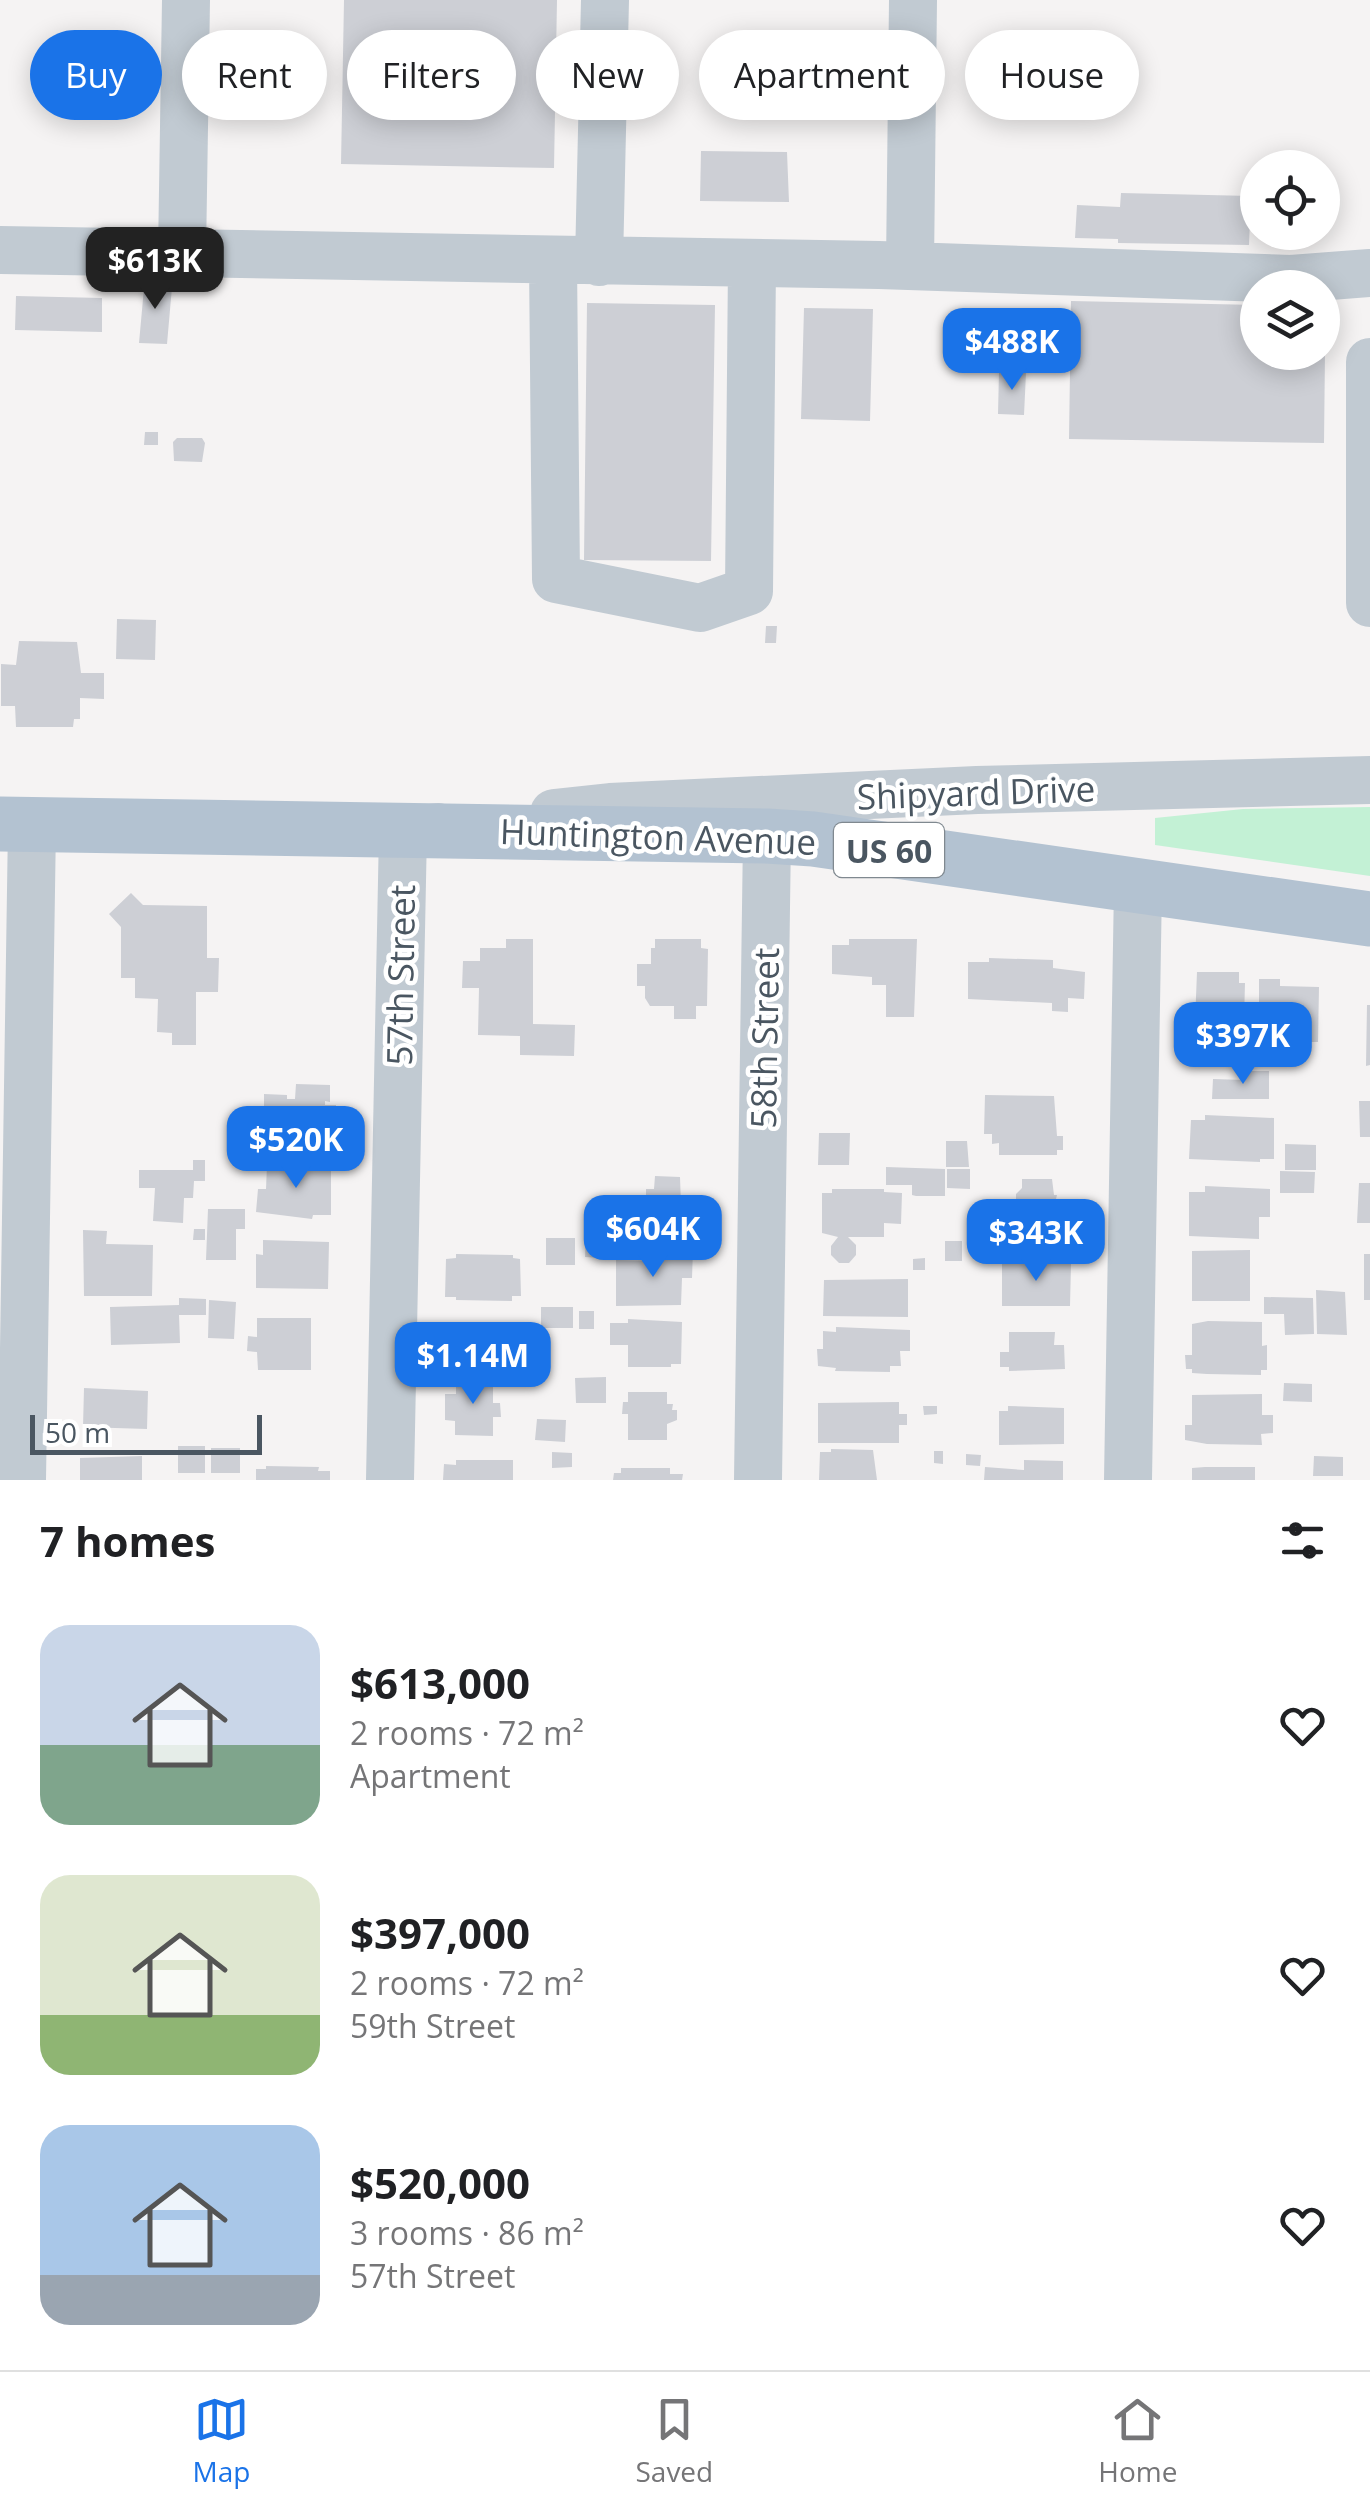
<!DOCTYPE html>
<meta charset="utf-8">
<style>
:root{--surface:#fff;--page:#f6f6f6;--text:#202124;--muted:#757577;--line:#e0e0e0;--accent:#1a73e8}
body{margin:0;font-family:"Open Sans",sans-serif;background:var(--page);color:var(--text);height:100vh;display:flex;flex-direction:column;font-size:38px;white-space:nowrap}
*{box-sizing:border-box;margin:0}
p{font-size:32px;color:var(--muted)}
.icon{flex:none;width:55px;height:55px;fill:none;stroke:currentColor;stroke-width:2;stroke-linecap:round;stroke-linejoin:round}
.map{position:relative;height:1480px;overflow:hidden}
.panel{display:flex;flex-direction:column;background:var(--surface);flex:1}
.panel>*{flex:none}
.banner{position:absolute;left:30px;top:30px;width:1310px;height:90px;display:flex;gap:20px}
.fabs{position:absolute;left:1240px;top:150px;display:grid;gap:20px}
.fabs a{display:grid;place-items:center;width:100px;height:100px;border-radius:50%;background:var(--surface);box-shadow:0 5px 25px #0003;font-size:50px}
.scale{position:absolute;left:30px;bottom:25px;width:232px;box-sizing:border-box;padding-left:10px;border:5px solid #4a5661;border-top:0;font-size:28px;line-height:35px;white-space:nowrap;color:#4a5661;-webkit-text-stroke:8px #fff;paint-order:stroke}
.price{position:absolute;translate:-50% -85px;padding:0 22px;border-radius:20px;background:var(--accent);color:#fff;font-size:32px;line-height:65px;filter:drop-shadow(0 2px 5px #0008)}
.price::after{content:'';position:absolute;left:50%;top:60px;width:30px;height:22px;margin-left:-15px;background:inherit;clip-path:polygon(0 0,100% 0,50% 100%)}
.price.on{background:#222;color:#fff}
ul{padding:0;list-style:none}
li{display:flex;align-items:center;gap:30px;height:250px;padding:0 40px}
li span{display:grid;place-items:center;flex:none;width:280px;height:200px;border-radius:30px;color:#555}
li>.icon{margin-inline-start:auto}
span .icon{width:120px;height:120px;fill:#fffc;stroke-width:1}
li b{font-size:42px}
h2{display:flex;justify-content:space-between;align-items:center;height:120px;padding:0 40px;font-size:42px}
.chip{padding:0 35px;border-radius:45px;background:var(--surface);box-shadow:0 5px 25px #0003;font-size:35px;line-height:90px}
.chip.on{background:var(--accent);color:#fff}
.tabs{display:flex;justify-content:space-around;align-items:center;height:140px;border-top:2px solid var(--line);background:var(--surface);font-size:28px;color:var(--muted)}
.tabs a{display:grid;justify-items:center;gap:5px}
.tabs .on{color:var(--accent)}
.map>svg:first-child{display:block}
.green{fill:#c3f1d5}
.building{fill:#cdcfd5}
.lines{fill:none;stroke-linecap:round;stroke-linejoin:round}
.minor{stroke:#c1cad2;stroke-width:48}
.major{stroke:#b3c2d1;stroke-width:55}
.labels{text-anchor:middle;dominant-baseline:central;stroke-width:9;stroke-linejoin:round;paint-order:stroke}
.shield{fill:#fff;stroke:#808990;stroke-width:2.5}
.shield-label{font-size:32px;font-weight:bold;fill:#4a5661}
.street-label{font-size:35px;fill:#4a5661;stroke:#fff}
</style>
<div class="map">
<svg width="1370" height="1480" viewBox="0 0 1370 1480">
<rect width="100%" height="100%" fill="#f5f3f3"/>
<path class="green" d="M1370 807V876L1155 845V818L1243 809Z"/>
<path class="building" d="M344 0H557L554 168 341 164Z
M701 151 787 152 789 202 700 201Z
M1121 193 1251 196 1249 245 1118 243V239L1075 238 1077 205 1120 207Z
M1293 232H1318V240L1293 241Z
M145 277 160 278V286L172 287 167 344 139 343Z
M16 296 102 298V332L15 330Z
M1071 301 1258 305V352H1325L1324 443 1069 439Z
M587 303 715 305 711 561 584 560Z
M804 308 873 309 870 421 801 419Z
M999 372 1026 373 1024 415 998 414Z
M145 432H158V445H144Z
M177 438H202L205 443 202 462 174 461 173 442Z
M117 619 156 620 155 660 116 659Z
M766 626H777L776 643H765Z
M19 641 77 642 81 673H104V699L80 698V719H74L73 727H16L15 706H1V664L16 665Z
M131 893 143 905 207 906V958H219L218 992H196V1045H172V1033L157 1032 158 999 135 998V978H121V927L109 914Z
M506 939H533V1024L575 1025 574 1056 520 1055V1036L478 1035 479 988H462L463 961H480V948H506Z
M655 939H701V948L708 949 707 1006H696V1019H674V1006H650L645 998V986H637V964H651V948H655Z
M849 939H917L914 1017H886V985H872V977L832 974V945H849Z
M989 958 1053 960V968L1085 972 1084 999 1068 998V1012L1052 1011V1003L968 999V962H989Z
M1197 972H1239V983H1245L1243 1057H1220V1047H1194Z
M1259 979H1280V986L1319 987 1318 1042H1286V1049L1270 1048V1005H1259Z
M1367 1005H1370V1065L1366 1066Z
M1245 1071H1269V1099H1212L1213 1079 1245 1080Z
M296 1084 330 1085V1102L325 1101V1105H336L335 1154 270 1150V1106H264V1094L287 1095V1099H295Z
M985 1095 1054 1096 1057 1136H1063V1150H1057V1155H999V1143L992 1144V1134H984Z
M1359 1101H1370V1137H1360Z
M1205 1115 1274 1118V1159H1260V1162L1189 1159 1191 1120H1205Z
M819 1133H850L849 1165H818Z
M946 1141H967L969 1167H946Z
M1285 1144 1316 1145V1170H1285Z
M193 1160H205V1181H194L193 1198H184L183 1223 153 1221 155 1188H139V1170H193Z
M267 1165 331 1166V1215H313L312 1219 256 1212 258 1189H266Z
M886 1167 945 1169V1196H916L912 1195V1185H886Z
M947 1169H970V1189L947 1188Z
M1280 1171 1315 1172 1314 1193H1280Z
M655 1176 680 1177 682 1234 636 1231 637 1203 646 1204V1189H654Z
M1022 1179H1052L1054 1195H1057L1054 1207H1062L1061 1221 1053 1220 1056 1222 1053 1235 1018 1234V1230L1015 1229 1019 1215H1012V1203H1019L1016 1201V1194L1022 1188Z
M1359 1183H1370V1223H1357Z
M1205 1186 1270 1189V1217H1259V1239L1189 1236V1192H1205Z
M832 1189H884V1192L902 1193 901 1224 884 1223V1237H848L856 1245V1255L849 1263H839L831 1255V1246L838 1237 822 1233V1193H832Z
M208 1209H245V1229H236V1260H206Z
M194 1229H205V1240H193Z
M83 1230 107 1231 106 1244 153 1245 152 1296H84Z
M586 1235 611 1236V1255L601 1254V1258L585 1257Z
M546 1238H575V1265H546Z
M263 1240 329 1242 328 1289 256 1288V1254L263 1255Z
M945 1241H962V1261H945Z
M664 1249 693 1250 692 1278H682L681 1305 616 1306V1260L664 1261Z
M1250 1250V1301H1192V1251Z
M456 1254 513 1255V1258L520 1259 521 1296H512V1301L456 1300V1297H445L446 1259 456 1258Z
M1364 1254H1370V1300H1364Z
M925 1258V1270H913V1259Z
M1002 1261 1071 1264 1070 1306H1002Z
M908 1279V1317L823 1316 824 1280Z
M1316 1290 1345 1292 1347 1335 1317 1334Z
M1264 1297 1313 1298 1314 1334 1285 1335 1284 1314H1264Z
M179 1298 206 1299V1315H179L180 1343 111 1345 110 1307 179 1305Z
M209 1300 236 1302 234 1339 208 1338Z
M541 1307H573V1328H541Z
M579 1311H594V1329H579Z
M257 1318H311V1370H258L257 1352 247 1351 248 1336 257 1337Z
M628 1319 682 1322 681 1364H671V1367H628V1345H610V1323H628Z
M1208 1321 1262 1322V1346L1267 1345V1370H1261V1375L1207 1374 1192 1373V1369H1186L1185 1355H1192V1324Z
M457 1327 519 1329V1368L443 1369 444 1329H456Z
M836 1327 910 1330V1351H900L901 1366H890V1372L835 1371 836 1368 818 1366 817 1349H823V1331L836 1332Z
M1009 1332H1055L1054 1345H1064L1065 1369 1009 1371V1367H1000V1352H1009Z
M606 1377V1403H576L575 1378Z
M456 1379H493V1403H500L501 1417H493V1436L455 1435V1421L445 1420V1394H456Z
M1284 1383 1312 1384V1402L1283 1401Z
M84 1388 148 1391 147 1429 83 1427Z
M628 1392H667V1404H673L672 1410H677V1420L667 1424V1440H628V1414H622L623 1402H628Z
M1262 1394V1415H1273V1433L1261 1434 1262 1445 1207 1444 1185 1440V1425H1192V1395Z
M899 1402V1414H907V1425H899V1443H818V1403Z
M923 1406H937V1414L924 1415Z
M1008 1406 1064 1408V1444L999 1445V1411H1008Z
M537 1419 566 1420 565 1442 535 1440Z
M178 1446H205V1473H178Z
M211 1448H240V1473H211Z
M831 1449 873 1450 877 1480H819L820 1452H831Z
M934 1451H943V1464L934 1463Z
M552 1452 572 1453V1467L552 1468Z
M966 1454 981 1455 980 1466 966 1465Z
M142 1456V1480H80V1458Z
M1314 1456 1343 1457V1476H1313Z
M456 1460H513V1480H443L444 1464 456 1465Z
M1024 1460 1063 1461V1480H984L985 1467 1024 1470Z
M266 1466 319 1467 318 1471H330V1480H256V1469H266Z
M1205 1467H1255V1480H1192V1468Z
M621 1468H670V1474H683L682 1480H613L614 1473H621Z"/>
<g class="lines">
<path class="minor" d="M0 250 879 265 1291 279 1370 273
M182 254 186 0
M553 261 556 579 700 608 749 591 752 263
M599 262 605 0
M910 266 913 0
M1370 362V603
M554 813 610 807 977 790 1370 780
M22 1480 32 825
M390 1480 403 831 438 827
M758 1480 767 836
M1128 1480 1138 886"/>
<path class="major" d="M0 824 767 836 813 839 1370 919"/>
</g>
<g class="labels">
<rect class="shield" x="834" y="823" width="110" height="54" rx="8"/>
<g class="shield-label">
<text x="889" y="850">US 60</text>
</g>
<g class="street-label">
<text transform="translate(976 792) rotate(-2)">Shipyard Drive</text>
<text transform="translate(658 836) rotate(2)">Huntington Avenue</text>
<text transform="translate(400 975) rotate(-89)">57th Street</text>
<text transform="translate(764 1038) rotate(-89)">58th Street</text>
</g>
</g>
</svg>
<div class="fabs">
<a><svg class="icon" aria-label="locate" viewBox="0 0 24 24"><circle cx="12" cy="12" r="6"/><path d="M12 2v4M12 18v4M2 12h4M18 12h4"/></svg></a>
<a><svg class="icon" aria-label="layers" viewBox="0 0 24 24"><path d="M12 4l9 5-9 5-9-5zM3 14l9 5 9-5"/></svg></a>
</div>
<div class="scale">50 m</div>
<b class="price on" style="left:155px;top:312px">$613K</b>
<b class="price" style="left:1012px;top:393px">$488K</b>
<b class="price" style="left:1243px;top:1087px">$397K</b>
<b class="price" style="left:296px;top:1191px">$520K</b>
<b class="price" style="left:653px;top:1280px">$604K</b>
<b class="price" style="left:1036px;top:1284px">$343K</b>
<b class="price" style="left:473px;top:1407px">$1.14M</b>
<div class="banner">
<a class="chip on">Buy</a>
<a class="chip">Rent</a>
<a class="chip">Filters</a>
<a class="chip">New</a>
<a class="chip">Apartment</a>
<a class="chip">House</a>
</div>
</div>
<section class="panel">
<h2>7 homes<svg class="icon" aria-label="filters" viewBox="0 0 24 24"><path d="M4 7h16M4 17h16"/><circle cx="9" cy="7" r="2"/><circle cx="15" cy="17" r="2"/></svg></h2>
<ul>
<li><span style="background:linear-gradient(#c9d6e8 60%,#7fa58c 0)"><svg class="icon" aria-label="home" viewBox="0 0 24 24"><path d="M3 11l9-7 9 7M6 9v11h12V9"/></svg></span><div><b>$613,000</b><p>2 rooms · 72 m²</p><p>Apartment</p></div><svg class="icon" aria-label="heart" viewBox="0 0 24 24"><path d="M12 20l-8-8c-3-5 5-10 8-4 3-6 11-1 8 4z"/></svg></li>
<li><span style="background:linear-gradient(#dfe7d0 70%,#8fb573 0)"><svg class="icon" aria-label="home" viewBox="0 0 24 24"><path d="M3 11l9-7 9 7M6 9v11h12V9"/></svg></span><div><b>$397,000</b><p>2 rooms · 72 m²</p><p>59th Street</p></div><svg class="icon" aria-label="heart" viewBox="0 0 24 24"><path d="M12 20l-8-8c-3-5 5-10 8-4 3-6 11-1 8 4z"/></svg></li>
<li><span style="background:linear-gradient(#a9c7e8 75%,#9aa5b1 0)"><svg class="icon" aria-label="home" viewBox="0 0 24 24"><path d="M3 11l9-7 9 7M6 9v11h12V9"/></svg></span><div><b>$520,000</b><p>3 rooms · 86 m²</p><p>57th Street</p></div><svg class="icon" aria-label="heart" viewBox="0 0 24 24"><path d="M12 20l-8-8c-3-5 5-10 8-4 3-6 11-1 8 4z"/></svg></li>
</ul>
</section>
<nav class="tabs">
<a class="on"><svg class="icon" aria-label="map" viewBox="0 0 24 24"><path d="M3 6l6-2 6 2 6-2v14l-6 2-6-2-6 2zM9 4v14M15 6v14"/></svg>Map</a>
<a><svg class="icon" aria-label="saved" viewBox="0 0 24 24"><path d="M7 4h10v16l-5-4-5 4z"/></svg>Saved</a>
<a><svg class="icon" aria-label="home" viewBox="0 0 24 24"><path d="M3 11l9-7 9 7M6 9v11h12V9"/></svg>Home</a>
</nav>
